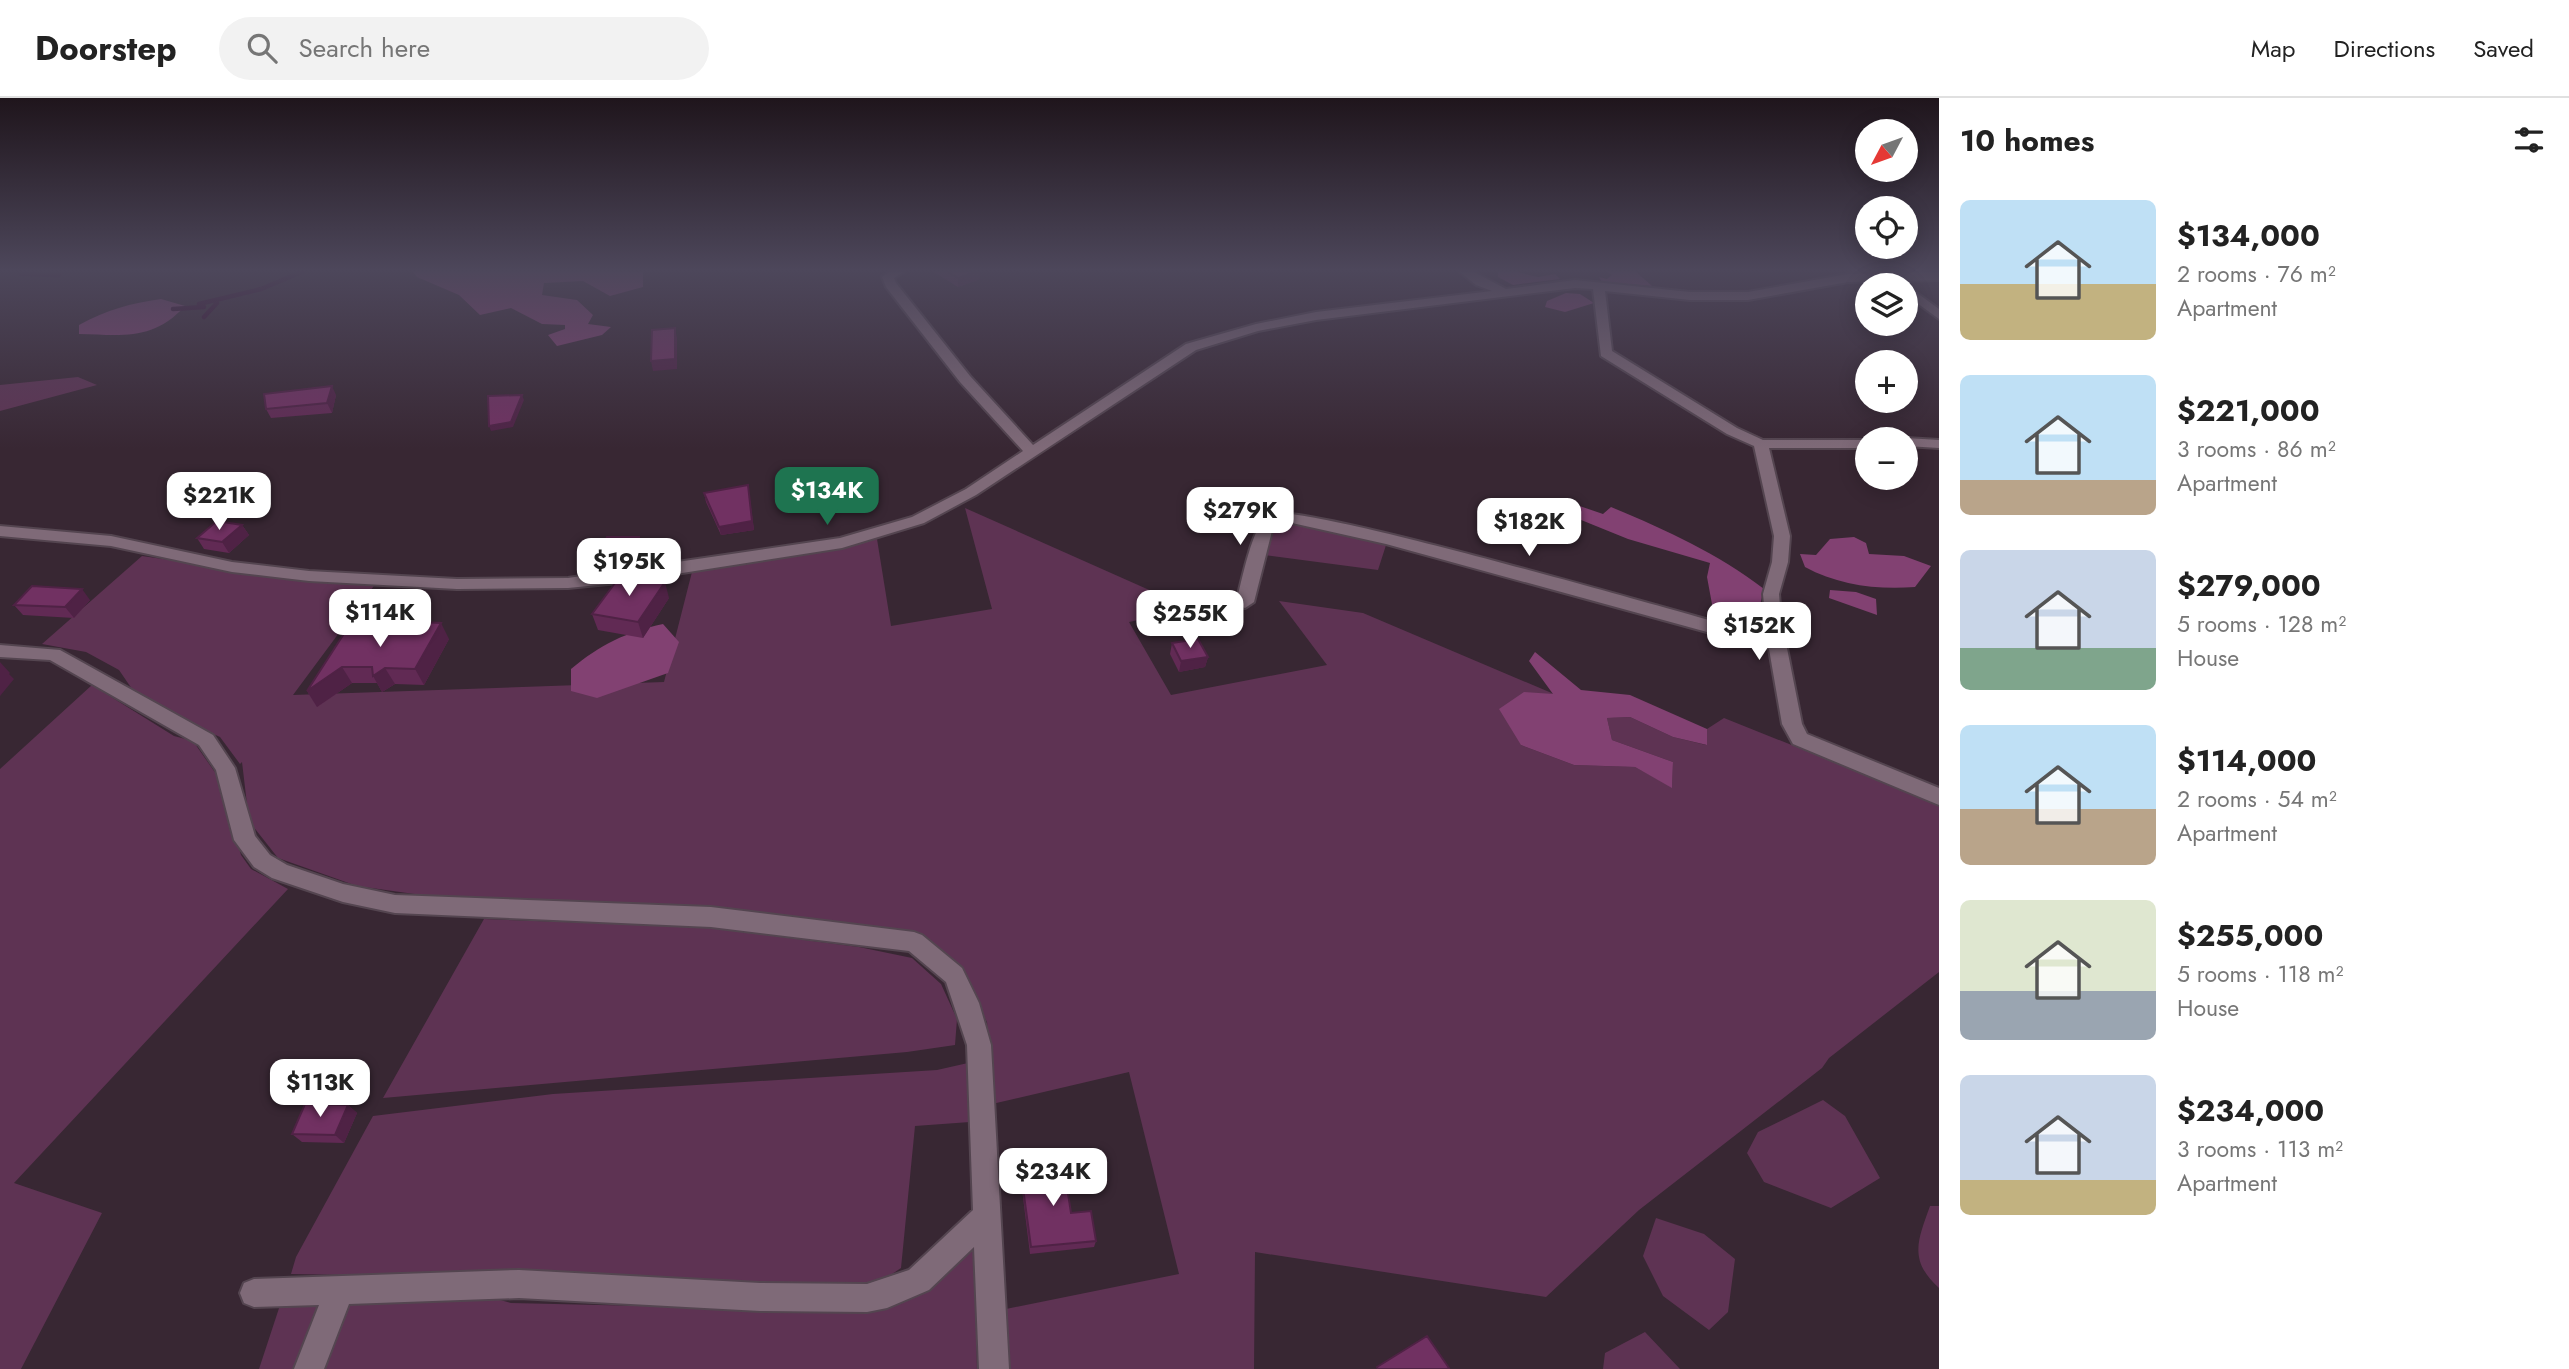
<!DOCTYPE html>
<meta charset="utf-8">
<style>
:root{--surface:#fff;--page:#f2f2f2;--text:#222;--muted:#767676;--line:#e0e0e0;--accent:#1e7450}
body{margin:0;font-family:Jost,sans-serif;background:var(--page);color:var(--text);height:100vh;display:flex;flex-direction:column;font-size:26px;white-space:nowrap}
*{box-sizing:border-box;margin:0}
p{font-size:23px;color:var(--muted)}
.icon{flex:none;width:38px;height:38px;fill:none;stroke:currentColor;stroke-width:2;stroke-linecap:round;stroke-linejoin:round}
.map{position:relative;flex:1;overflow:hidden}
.sheet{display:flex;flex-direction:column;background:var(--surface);width:630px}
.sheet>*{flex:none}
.needle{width:46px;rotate:229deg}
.buttons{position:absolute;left:1855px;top:21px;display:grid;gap:14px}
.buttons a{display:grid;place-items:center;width:63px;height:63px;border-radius:50%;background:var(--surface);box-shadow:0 4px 18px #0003;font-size:35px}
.price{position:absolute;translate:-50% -60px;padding:0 16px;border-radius:14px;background:#fff;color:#222;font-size:23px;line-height:46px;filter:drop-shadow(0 2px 4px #0008)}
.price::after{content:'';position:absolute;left:50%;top:42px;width:21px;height:16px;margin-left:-10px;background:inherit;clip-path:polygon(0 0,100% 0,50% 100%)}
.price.selected{background:var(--accent);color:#fff}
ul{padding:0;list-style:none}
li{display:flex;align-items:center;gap:21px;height:175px;padding:0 21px}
li span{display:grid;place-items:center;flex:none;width:196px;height:140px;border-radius:10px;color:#555}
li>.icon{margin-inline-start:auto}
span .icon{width:84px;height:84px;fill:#fffc;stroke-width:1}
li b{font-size:30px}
h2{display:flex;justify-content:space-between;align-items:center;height:84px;padding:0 21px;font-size:30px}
header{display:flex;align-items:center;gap:42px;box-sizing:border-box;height:98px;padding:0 35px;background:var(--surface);border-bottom:2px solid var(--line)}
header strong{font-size:33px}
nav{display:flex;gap:38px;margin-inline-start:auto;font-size:24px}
.search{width:490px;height:63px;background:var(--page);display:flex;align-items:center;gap:18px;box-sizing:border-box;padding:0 24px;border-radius:38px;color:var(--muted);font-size:26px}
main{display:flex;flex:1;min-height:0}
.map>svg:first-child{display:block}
.green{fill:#5e3353}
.forest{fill:#824172}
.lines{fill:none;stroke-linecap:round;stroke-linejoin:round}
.stream{stroke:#34052b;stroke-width:4.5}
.street-casing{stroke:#544550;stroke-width:4}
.street{fill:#7f6a78;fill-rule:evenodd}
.wall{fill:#612a54}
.shaded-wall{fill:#4f2245}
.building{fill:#713162;stroke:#4f2245;stroke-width:2}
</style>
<header>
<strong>Doorstep</strong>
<div class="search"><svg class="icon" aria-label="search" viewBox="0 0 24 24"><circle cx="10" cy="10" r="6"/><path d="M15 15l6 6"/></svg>Search here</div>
<nav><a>Map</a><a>Directions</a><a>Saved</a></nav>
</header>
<main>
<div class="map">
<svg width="1939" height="1271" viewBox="0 0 1939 1271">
<rect width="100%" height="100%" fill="#382733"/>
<path class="green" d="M78 279 97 287 0 313V287Z
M965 410 1192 511 1129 524 1171 597 1327 567 1279 503 1363 515 1554 596 1521 647 1574 667 1635 669 1672 689 1673 664 1612 642 1607 620 1630 619 1673 639 1706 647 1707 631 1724 620 1939 706V874L1829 960 1822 970 1639 1112 1546 1199 1255 1154 1254 1271H1008L1006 1211 1179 1176 1129 974 992 1006 987 924 960 873 919 837 443 800 357 788 278 760 249 723 242 664 240 666 220 639 178 620 132 591 119 572 86 554 42 546 142 458 261 475 376 485 293 597 664 584 693 470 855 447 877 441 891 528 992 511Z
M1294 422 1387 444 1378 472 1264 457 1272 429 1278 423Z
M92 587 174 638 193 643 219 680 241 757 251 771 288 791 14 1085 102 1115 21 1271H0V671Z
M484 821 703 829 859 849 912 860 941 886 957 921 955 947 907 954 383 1000Z
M968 965 970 1024 915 1028 901 1170 877 1186 291 1176 296 1159 373 1018 553 996 937 972Z
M1823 1002 1845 1018 1880 1080 1831 1110 1764 1084 1747 1055 1758 1034Z
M1930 1108H1939V1190C1908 1162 1918 1142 1930 1108Z
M1656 1120 1704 1136 1735 1161 1728 1214 1709 1232 1663 1198 1643 1158Z
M968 1148 974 1154 977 1271H259L284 1195 441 1185 511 1205 857 1213Z
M1645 1234 1680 1271H1603L1605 1255Z"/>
<path class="forest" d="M412 173 643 174V189L610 198 583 183 544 185 542 197 577 202 593 217 588 226 611 229 602 237 557 248 548 237 565 231V227L542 226 511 210 480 217 459 197 417 179Z
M1513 173 1538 179 1555 176 1560 181 1513 187 1498 179V174Z
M1606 173H1635L1652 188 1602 184 1599 179 1607 181 1612 177Z
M1566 195 1580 196 1594 205 1565 214 1545 209 1547 203Z
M161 201 185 208C153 243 123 237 79 236V227C106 212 131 205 161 201Z
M1565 403 1603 416 1611 409C1666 432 1717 455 1764 491L1760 507 1761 526 1714 517 1707 479 1710 465 1628 441 1554 411Z
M1854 439 1866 445 1869 456 1904 458 1931 468 1915 489C1877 492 1838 487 1805 469L1800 456 1816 457 1830 441Z
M1830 492 1856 494 1876 501 1877 517 1829 500Z
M663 526 679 544 668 575 597 600 571 593V571C600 547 626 534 663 526Z
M1535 554 1581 592 1630 597 1707 631V647L1673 639 1630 619 1607 620 1612 642 1673 664 1672 690 1635 669 1574 667 1521 647 1499 611 1524 594 1553 596 1529 563Z"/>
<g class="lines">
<path class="stream" d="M21 176 59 177
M199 206 261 191 304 173
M173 211 204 209
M204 219 217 205"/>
<defs>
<path id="street" d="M891 173H905L894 180 896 185 970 278 1033 347 1186 246 1256 226 1316 214 1492 193 1476 187 1459 173H1472L1506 191 1575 182 1690 194H1748L1848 176 1939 174V182L1848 184 1748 202H1690L1605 193 1612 253 1737 330 1763 342H1867V350H1769L1790 438 1788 464 1779 496 1781 520 1802 626 1807 636 1939 690V707L1793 646 1782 626 1769 551 1386 446 1292 425H1279L1273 429 1254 504 1245 510 1239 508 1236 504C1242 484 1252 425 1270 416 1300 403 1705 522 1767 538L1763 496 1772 464 1774 438 1754 348 1727 336 1601 258 1593 191 1575 190 1316 222 1258 233 1196 252 976 397 924 425 842 450 618 485 568 490 457 491 309 483 232 474 111 448 0 438V428L111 438 232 464 309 473 457 481 568 480 840 440 912 419 966 391 1023 353 960 284 886 189 882 179Z
M1906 187 1939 211V221L1906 197Z
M1906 340 1939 342V350L1906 348V341H1901Z
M0 547 60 552 213 637 235 670 255 738 270 757 287 767 343 786 395 797 711 809 914 834 922 837 962 870 979 905 991 947 1009 1271H979L974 1149 929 1192 887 1210 867 1214 760 1213 519 1200 349 1206 324 1271H294L319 1207 254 1209 244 1205 240 1195 244 1185 254 1181 519 1172 760 1185 867 1186 909 1172 973 1112 967 947 946 884 909 853 711 829 395 815 343 804 272 780 254 769 234 742 216 672 199 647 50 562 0 559Z"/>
</defs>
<use href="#street" class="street-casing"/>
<use href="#street" class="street"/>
</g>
<path class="wall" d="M932 173H980V181L958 189Z
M336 297 332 315 271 320 266 311Z
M748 387 754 432 721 437 706 404 704 395Z
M242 427 249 437 229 455 204 451 197 440Z
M669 500 643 540 598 532 592 516Z
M90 502 74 520 23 517 14 507Z
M347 531 449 541 424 587 395 586 382 594 377 585H352L317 609 307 593Z
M1172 545 1208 559 1205 569 1179 574 1170 556Z
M348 1007 357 1015 344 1045 302 1044 292 1036Z
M1020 1068 1071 1115 1096 1143 1094 1149 1030 1156 1020 1075Z"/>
<path class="shaded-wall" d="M978 173H980V181L958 189V180Z
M675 230 677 240V271L653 273 651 263Z
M332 288 336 297 332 315 327 305Z
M522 297 524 302 513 329 491 333 489 328Z
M748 387 754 432 721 437 719 429Z
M242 427 249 437 229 455 222 444Z
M639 439 641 448 639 467 599 473 596 465Z
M665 484 669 500 643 540 638 524Z
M82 491 90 502 74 520 65 509Z
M441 525 449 541 424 587 415 571Z
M1208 559 1205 569 1179 574 1181 563Z
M0 564 10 575 9 576 14 581 0 598Z
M342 569 352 585 317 609 307 593Z
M385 570 395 586 382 594 373 578Z
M348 1007 357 1015 344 1045 335 1037Z"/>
<path class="building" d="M947 173H978L958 180Z
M675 230V261L651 263 652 232Z
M332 288 327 305 266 311 264 296Z
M522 297 511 324 489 328 488 298Z
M748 387 752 423 719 429 704 395Z
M217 423 242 427 222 444 197 440Z
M607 439H639L636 459 596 465Z
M621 477 665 484 638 524 592 516Z
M32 488 82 491 65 509 14 507Z
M400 523 441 525 415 571 385 570 373 578 372 569H342L307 593 347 531 395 533Z
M1198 541 1208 559 1181 563 1172 545Z
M305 1006 348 1007 335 1037 292 1036Z
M1063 1063 1071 1115 1091 1113 1096 1143 1031 1149 1020 1068Z
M1427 1238 1449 1270 1447 1271H1378L1377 1269Z"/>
<linearGradient id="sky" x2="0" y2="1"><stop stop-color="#1f151c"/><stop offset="0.49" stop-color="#4d475b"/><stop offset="1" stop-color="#4d475b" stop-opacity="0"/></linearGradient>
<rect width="1939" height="351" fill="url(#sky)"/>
</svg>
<div class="buttons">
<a><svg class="needle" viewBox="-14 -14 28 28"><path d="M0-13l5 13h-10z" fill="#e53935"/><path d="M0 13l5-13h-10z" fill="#767676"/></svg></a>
<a><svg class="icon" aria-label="locate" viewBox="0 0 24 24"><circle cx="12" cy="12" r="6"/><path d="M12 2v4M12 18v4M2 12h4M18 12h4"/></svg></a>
<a><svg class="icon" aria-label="layers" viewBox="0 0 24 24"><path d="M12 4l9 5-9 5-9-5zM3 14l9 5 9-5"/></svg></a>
<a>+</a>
<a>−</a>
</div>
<b class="price selected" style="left:827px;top:429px">$134K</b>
<b class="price" style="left:219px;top:434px">$221K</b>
<b class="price" style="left:1240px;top:449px">$279K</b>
<b class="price" style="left:1529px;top:460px">$182K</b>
<b class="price" style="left:629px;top:500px">$195K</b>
<b class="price" style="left:380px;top:551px">$114K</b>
<b class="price" style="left:1190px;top:552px">$255K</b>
<b class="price" style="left:1759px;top:564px">$152K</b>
<b class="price" style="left:320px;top:1021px">$113K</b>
<b class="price" style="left:1053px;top:1110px">$234K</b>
</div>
<section class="sheet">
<h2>10 homes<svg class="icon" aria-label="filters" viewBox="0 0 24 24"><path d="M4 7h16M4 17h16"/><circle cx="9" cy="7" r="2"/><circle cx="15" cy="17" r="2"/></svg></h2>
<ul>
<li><span style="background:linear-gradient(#bfe0f5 60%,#c2b280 0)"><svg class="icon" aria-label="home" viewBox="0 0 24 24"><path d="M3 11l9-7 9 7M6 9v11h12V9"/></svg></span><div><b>$134,000</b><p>2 rooms · 76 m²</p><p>Apartment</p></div></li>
<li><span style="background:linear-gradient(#bfe0f5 75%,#b9a48a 0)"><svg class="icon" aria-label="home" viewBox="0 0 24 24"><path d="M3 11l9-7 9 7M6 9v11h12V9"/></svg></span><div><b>$221,000</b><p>3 rooms · 86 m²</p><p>Apartment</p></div></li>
<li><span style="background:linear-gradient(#c9d6e8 70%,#7fa58c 0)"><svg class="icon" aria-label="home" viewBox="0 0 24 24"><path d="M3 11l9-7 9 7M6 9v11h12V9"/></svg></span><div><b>$279,000</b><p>5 rooms · 128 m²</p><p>House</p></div></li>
<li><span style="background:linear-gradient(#bfe0f5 60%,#b9a48a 0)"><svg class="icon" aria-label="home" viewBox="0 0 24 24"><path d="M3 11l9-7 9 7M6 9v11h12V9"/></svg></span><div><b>$114,000</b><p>2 rooms · 54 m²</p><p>Apartment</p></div></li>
<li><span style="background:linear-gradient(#dfe7d0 65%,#9aa5b1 0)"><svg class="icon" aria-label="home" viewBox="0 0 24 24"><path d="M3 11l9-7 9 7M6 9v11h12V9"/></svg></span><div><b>$255,000</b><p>5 rooms · 118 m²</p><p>House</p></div></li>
<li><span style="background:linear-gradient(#c9d6e8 75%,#c2b280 0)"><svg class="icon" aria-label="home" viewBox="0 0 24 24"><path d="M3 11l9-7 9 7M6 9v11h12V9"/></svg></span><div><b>$234,000</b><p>3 rooms · 113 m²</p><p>Apartment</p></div></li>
</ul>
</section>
</main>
